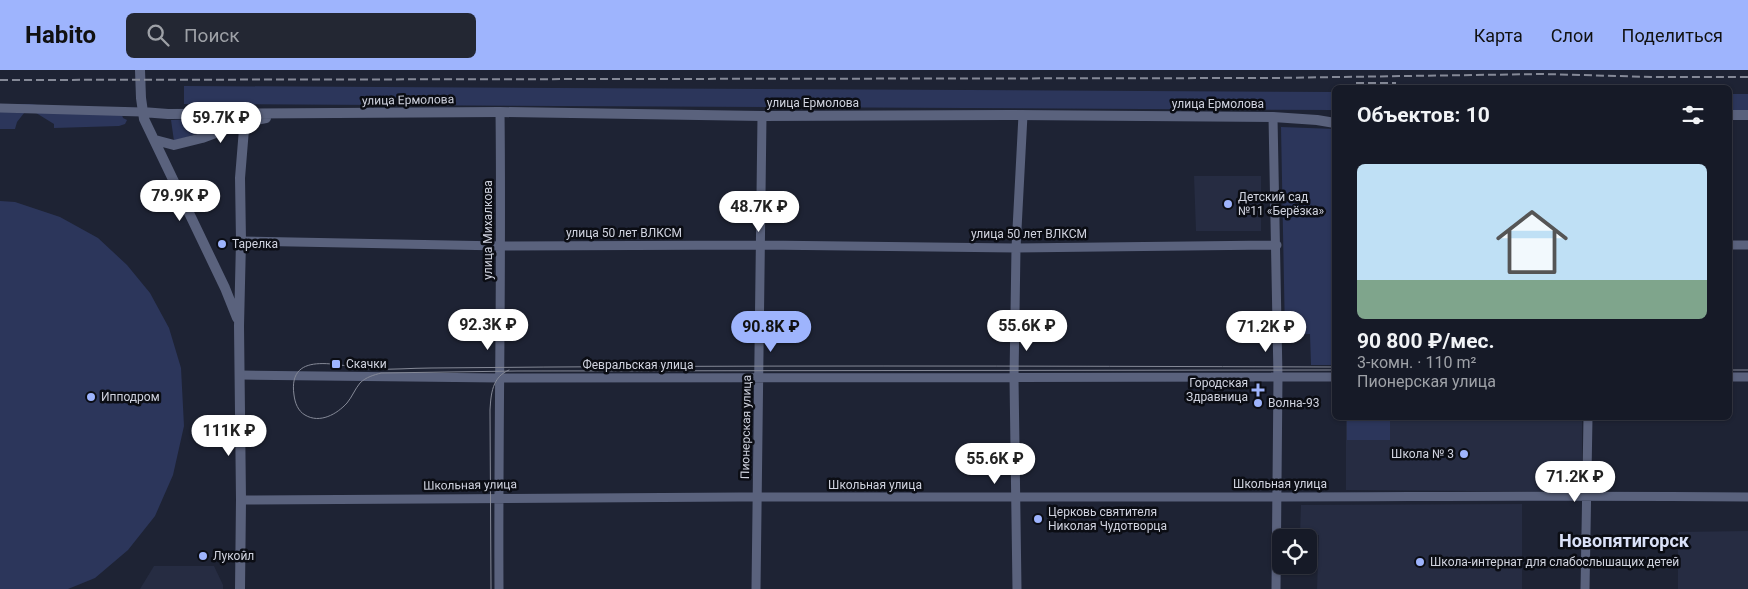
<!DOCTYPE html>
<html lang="ru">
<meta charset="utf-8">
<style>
:root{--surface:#161a27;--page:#232733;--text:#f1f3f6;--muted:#9ea1a7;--line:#353844;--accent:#9eb4fd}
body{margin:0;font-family:Roboto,sans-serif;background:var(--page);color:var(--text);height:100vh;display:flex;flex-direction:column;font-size:19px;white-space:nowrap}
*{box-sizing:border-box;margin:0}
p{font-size:16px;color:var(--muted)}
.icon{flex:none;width:28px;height:28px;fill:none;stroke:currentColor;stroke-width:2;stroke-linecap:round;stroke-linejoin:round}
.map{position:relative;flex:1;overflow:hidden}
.panel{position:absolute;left:1332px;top:15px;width:400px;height:335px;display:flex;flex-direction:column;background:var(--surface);border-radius:8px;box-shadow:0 1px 4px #0004,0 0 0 1px var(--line)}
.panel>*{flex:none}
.controls{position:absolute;left:1272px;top:459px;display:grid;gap:10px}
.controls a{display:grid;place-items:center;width:45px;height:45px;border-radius:8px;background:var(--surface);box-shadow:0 1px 4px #0004,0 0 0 1px var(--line);font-size:25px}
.price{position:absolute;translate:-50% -42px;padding:0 11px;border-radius:18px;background:#fff;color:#222;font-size:16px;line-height:32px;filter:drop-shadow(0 1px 2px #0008)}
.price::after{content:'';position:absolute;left:50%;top:30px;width:15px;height:11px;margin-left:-8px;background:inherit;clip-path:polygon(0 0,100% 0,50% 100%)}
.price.active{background:var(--accent);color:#111}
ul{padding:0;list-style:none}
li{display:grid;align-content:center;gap:10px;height:265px;padding:0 25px}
li span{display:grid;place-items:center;height:155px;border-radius:8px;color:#555}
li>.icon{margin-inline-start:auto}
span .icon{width:90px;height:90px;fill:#fffc;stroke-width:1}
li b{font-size:21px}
h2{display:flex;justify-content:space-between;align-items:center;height:60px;padding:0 25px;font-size:21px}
header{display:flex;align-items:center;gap:30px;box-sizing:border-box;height:70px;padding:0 25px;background:var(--accent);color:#111}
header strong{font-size:24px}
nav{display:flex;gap:28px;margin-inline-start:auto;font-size:18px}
.search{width:350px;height:45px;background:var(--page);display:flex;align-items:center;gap:12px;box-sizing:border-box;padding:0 18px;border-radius:8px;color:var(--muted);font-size:19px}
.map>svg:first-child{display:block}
.built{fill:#262c42}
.green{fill:#2c365b}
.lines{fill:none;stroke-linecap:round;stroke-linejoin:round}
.minor{stroke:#5a627d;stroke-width:9}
.tertiary{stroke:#5a627d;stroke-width:10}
.tram{stroke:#858997;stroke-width:1}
.rail{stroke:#858997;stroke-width:2;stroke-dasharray:8 4;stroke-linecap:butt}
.poi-dot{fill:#9eb4fd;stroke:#0b0d14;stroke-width:2}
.labels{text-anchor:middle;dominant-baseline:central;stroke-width:5;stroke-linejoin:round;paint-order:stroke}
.street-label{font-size:12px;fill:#d0d3df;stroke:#0b0d14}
.poi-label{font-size:12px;fill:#d0d3df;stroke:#0b0d14;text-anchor:start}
.district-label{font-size:18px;font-weight:bold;fill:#dae1f8;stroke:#0b0d14}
</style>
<header>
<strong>Habito</strong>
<div class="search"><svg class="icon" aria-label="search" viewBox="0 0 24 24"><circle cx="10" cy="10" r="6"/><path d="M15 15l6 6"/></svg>Поиск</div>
<nav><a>Карта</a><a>Слои</a><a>Поделиться</a></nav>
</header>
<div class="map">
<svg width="1748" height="519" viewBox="0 0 1748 519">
<rect width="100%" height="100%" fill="#1e2334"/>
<path class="built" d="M1194 106H1261V161H1196Z
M1346 348H1582V422L1346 420Z
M1522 434V519H1317L1319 465H1300L1301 435Z
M1748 461V519H1678V462Z
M154 496H214L223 515V519H140Z"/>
<path class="green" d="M184 16 1335 22V40L184 34Z
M1730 24H1748V41H1730Z
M0 34H29L122 45 123 48 127 50 125 54 119 56 54 58V54L28 38 17 52 15 59H0Z
M218 48 226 50 225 55 174 71 171 50Z
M1281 57 1335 59V295H1311L1310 264 1285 265Z
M0 131 15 132 60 147 98 168 127 195 150 223 169 258 181 298 184 356 173 405 155 446 128 480 95 508 68 519H0Z
M1347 348H1390V370H1347Z"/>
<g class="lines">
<path class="minor" d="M0 38 142 42
M1273 47 1278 307 1276 519
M241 171 502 176 760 175 1016 178 1277 175
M1730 175H1748
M241 305 499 308 1335 307
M1730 307H1748
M241 430C574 426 908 427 1241 427 1410 427 1579 425 1748 427
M499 519C498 360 502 201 500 42
M756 519 762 46
M1017 519 1014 308 1016 178 1023 45
M1585 519 1588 348"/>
<path class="tertiary" d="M140 0 141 28 144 49 225 218 237 248
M142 42 168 44 500 42 762 46 1006 45 1273 47 1317 50 1335 53
M232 43 241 49 244 59 240 108 241 171 239 256 241 430 240 519
M1730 45H1748
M155 70 174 75 202 68 242 53 266 48"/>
<path class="tram" d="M1335 297C1034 296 732 295 431 298 411 298 391 300 371 299 344 298 287 277 294 325 295 333 298 341 305 345 320 354 337 344 347 333 352 327 355 319 360 313 366 307 374 305 381 303L517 301 1335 300
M1730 300H1748
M491 519 490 340C491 324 492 307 509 300"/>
<path class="rail" d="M0 10 1272 8 1543 4 1653 7H1748
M1356 13H1396"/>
</g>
<g class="poi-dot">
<circle cx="1228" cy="134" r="5"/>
<circle cx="222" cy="174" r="5"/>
<rect x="331" y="289" width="10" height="10" rx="2.5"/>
<path d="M1255.5 312.5h5v5h5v5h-5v5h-5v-5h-5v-5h5z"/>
<circle cx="91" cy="327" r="5"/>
<circle cx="1258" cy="333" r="5"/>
<circle cx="1464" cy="384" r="5"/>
<circle cx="1038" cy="449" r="5"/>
<circle cx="203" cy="486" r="5"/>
<circle cx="1420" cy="492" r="5"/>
</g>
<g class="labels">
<g class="street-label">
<text transform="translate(408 30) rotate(-1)">улица Ермолова</text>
<text x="813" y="33">улица Ермолова</text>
<text x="1218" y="34">улица Ермолова</text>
<text transform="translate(488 160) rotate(-90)">улица Михалкова</text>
<text x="624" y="163">улица 50 лет ВЛКСМ</text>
<text x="1029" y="164">улица 50 лет ВЛКСМ</text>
<text x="638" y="295">Февральская улица</text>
<text transform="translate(746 357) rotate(-89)">Пионерская улица</text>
<text x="1280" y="414">Школьная улица</text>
<text transform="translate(470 415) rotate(-1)">Школьная улица</text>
<text x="875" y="415">Школьная улица</text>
</g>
<g class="poi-label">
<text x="1238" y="127">Детский сад<tspan x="1238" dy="14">№11 «Берёзка»</tspan></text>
<text x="232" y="174">Тарелка</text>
<text x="346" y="294">Скачки</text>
<text x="1248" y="313" text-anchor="end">Городская<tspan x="1248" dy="14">Здравница</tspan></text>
<text x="101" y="327">Ипподpом</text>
<text x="1268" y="333">Волна-93</text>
<text x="1454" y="384" text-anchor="end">Школа № 3</text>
<text x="1048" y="442">Церковь святителя<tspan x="1048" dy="14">Николая Чудотворца</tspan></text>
<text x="213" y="486">Лукойл</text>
<text x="1430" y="492">Школа-интернат для слабослышащих детей</text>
</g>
<g class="district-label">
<text x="1624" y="470">Новопятигорск</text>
</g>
</g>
</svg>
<div class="controls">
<a><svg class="icon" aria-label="locate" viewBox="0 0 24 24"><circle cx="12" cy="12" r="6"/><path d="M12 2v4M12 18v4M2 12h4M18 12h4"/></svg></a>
</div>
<b class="price" style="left:221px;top:74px">59.7K ₽</b>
<b class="price" style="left:180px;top:152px">79.9K ₽</b>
<b class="price" style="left:759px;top:163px">48.7K ₽</b>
<b class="price" style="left:488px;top:281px">92.3K ₽</b>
<b class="price" style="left:1027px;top:282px">55.6K ₽</b>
<b class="price active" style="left:771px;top:283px">90.8K ₽</b>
<b class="price" style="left:1266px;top:283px">71.2K ₽</b>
<b class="price" style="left:229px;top:387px">111K ₽</b>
<b class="price" style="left:995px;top:415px">55.6K ₽</b>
<b class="price" style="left:1575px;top:433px">71.2K ₽</b>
<section class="panel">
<h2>Объектов: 10<svg class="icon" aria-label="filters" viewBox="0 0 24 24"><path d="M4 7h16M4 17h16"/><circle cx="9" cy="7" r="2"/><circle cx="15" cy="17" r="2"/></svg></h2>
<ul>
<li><span style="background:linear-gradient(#bfe0f5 75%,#7fa58c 0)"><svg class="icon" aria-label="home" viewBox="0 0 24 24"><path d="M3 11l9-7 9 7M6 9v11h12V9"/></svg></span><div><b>90 800 ₽/мес.</b><p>3-комн. · 110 m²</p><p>Пионерская улица</p></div></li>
</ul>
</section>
</div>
